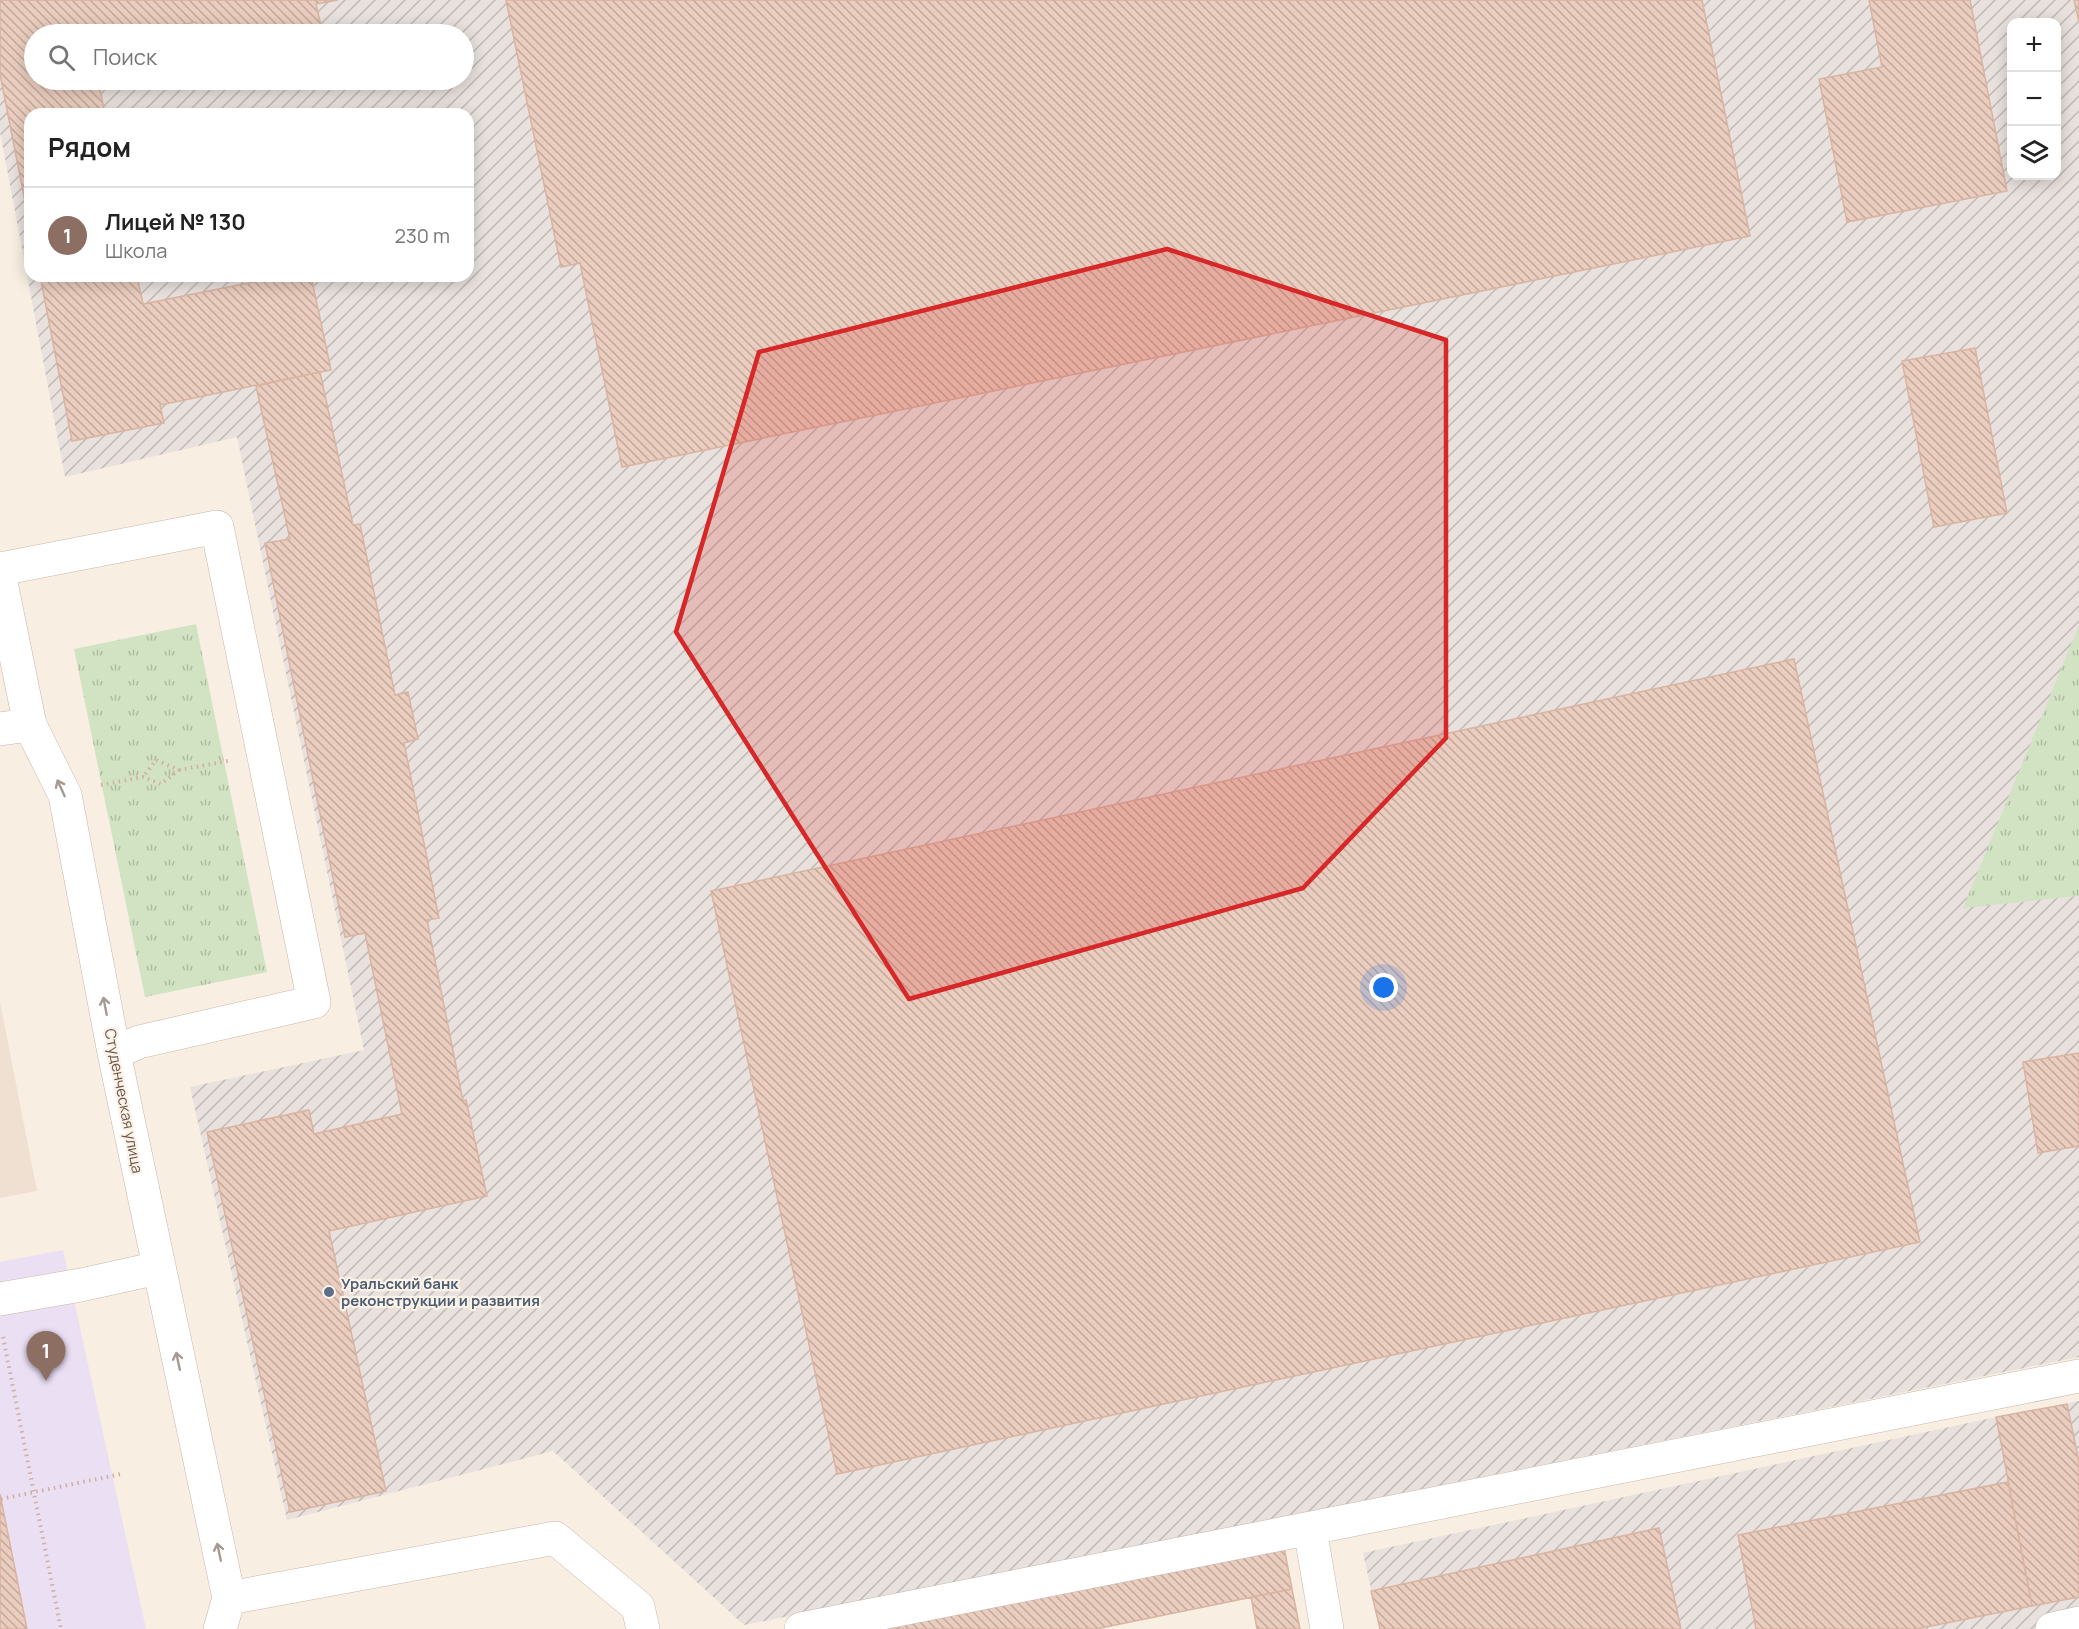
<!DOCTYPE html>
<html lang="ru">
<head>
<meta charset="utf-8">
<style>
	:root { --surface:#fff; --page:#f6f6f6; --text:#222; --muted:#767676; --line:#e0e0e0; --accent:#d26c57 }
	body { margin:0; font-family:Manrope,sans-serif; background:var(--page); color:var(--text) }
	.controls { position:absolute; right:18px; top:18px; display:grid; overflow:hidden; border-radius:12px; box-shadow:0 3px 15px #0003 }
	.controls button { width:54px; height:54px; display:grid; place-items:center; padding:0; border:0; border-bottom:2px solid var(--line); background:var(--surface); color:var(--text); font:30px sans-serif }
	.you { position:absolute; left:1384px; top:988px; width:21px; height:21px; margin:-15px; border:4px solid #fff; border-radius:50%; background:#1a73e8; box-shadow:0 0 0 9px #1a73e833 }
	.badge { display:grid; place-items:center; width:39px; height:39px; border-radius:50%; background:var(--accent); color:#fff; font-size:20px; font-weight:700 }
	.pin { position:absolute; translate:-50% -50px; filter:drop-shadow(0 2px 3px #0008) }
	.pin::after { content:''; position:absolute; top:32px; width:21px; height:18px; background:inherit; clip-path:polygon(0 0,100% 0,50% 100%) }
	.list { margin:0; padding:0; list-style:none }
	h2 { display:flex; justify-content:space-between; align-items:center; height:78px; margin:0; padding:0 24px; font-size:26px }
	h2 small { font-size:20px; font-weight:400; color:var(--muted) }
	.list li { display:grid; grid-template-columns:39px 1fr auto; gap:18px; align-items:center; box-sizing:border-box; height:96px; padding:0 24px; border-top:2px solid var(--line) }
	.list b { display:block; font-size:22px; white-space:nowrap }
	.list p { margin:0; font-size:20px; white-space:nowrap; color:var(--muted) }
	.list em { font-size:20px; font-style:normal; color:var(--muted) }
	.icon { flex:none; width:33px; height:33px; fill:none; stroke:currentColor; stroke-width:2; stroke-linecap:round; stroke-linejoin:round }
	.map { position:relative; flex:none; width:2079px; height:1629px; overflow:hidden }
	.search { position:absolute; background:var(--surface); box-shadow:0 3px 15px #0003; left:24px; top:24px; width:450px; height:66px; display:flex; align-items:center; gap:15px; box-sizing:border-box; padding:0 21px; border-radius:33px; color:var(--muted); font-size:22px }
	.panel { position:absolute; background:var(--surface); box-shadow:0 3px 15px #0003; left:24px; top:108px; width:450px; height:174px; border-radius:18px }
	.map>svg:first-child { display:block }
</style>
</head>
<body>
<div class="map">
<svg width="2079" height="1629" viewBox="0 0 2079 1629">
	<defs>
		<pattern id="industrial-furrows" width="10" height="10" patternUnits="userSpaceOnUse" patternTransform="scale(1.5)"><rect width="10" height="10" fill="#e8e1dd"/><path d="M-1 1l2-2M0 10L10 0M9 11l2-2" fill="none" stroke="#c0b9b5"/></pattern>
		<pattern id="grass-tufts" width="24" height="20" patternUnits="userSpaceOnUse" patternTransform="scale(1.5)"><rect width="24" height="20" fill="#d2e3c3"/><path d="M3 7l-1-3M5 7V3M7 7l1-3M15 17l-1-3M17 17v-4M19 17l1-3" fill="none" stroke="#aebba1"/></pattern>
		<pattern id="building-back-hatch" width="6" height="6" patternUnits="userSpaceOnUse" patternTransform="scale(1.5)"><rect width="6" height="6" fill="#eacdbe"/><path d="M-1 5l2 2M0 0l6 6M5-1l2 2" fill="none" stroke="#c2a99d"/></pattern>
	</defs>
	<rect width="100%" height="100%" fill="#f8efe2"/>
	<path fill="#efe0d2" d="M0,1002L37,1191L0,1198Z"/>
	<path fill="url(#industrial-furrows)" fill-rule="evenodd" d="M0,0H2079V1357L744,1625L553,1451L287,1520L190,1087L364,1050L237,437L65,477L0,132ZM2012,22H2056V176H2012ZM34,34H464V80H34ZM30,114H468V276H30Z
		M2079,1401V1629H1380L1363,1553L1996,1417Z"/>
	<path fill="#ebdff4" d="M63,1250L146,1629H0V1262Z"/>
	<path fill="url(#grass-tufts)" d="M196,624L267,972L145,997L74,649Z
		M2079,625V896L1963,908Z"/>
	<path fill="url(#building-back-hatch)" stroke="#dab3a1" stroke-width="1.5" d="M0,0H338L316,4L323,34H198L196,22L130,34H34V80H98L105,114H30V227L0,74Z
		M506,0H1702L1750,236L622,467L580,263L561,267Z
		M1869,0H1970L2007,191L1847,222L1819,79L1882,67Z
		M2074,0H2079V22Z
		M40,276H137L143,304L284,276H311L331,370L160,405L164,423L72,441Z
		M1975,348L2007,513L1934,527L1902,361Z
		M320,372L353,525L360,524L395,695L408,692L418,739L404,743L439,918L427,920L463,1101L466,1100L487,1196L329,1231L386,1491L290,1512L207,1132L309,1110L314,1134L402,1114L365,933L345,937L265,543L290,539L256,386Z
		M1794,659L1920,1242L837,1474L711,891Z
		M2079,1053V1146L2038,1153L2023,1062Z
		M2067,1404L2079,1462V1597L2032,1606L1996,1417Z
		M2008,1482L2032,1606L1916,1629H1756L1738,1535Z
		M0,1494L27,1629H0Z
		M1659,1528L1681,1629H1380L1371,1591Z
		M1283,1542L1292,1589L1096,1629H854Z
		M1292,1589L1300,1629H1257L1251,1597Z"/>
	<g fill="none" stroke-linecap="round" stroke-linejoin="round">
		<defs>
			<path id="minor" d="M0,569L217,527L314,1002L139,1042L114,1053
				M0,578L30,725L65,795L114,1053L229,1598L220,1629
				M0,729L30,725
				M0,1299L81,1285L158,1268
				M1310,1529L1327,1629
				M229,1598L555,1538L638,1607L643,1629
				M801,1629L2079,1376
				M2052,1629L2079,1623"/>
		</defs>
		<use href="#minor" stroke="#c7b6ab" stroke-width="34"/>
		<path stroke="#ceb0a2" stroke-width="4" stroke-dasharray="1.5 4.5" stroke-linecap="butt" d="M179,770L228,761
			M101,785L143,777L161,784L179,770L156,760L143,777
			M3,1337L61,1629
			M1,1499L121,1474"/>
		<use href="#minor" stroke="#fff" stroke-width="33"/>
	</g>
	<defs><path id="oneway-shaft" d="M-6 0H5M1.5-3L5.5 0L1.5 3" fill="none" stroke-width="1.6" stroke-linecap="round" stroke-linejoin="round" transform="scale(1.5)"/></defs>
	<g stroke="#a79a94">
		<use href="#oneway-shaft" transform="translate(61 788) rotate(-114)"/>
		<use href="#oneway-shaft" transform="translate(105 1006) rotate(-101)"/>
		<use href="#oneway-shaft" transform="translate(178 1361) rotate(-102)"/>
		<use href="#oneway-shaft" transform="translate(219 1552) rotate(-102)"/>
	</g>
	<path fill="#d62828" fill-opacity="0.2" stroke="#d62828" stroke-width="4.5" stroke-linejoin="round" d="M1167,249L1446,340V738L1303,888L909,999L676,632L759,352Z"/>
	<circle fill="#5c6f8a" stroke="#fcf3e8" stroke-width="2" cx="329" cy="1292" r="6"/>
	<g text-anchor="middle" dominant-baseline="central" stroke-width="4.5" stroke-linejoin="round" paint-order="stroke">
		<g font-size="15" fill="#6c564c" stroke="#fcf3e8">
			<text transform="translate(124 1101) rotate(79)">Студенческая улица</text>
		</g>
		<g font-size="15" font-weight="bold" fill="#4e5e75" stroke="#fcf3e8" text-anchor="start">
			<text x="341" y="1283">Уральский банк<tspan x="341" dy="17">реконструкции и развития</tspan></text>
		</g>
	</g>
</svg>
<div class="controls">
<button>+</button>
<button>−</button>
<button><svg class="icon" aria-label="layers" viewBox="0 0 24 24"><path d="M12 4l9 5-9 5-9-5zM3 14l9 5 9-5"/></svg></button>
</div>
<div class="you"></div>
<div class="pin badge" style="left:46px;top:1381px;background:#8d6e63">1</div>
<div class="search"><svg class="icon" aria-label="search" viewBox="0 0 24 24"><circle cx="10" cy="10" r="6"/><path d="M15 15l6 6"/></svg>Поиск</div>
<section class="panel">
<h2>Рядом<small></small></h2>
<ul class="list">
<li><span class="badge" style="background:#8d6e63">1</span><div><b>Лицей № 130</b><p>Школа</p></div><em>230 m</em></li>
</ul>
</section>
</div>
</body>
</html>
